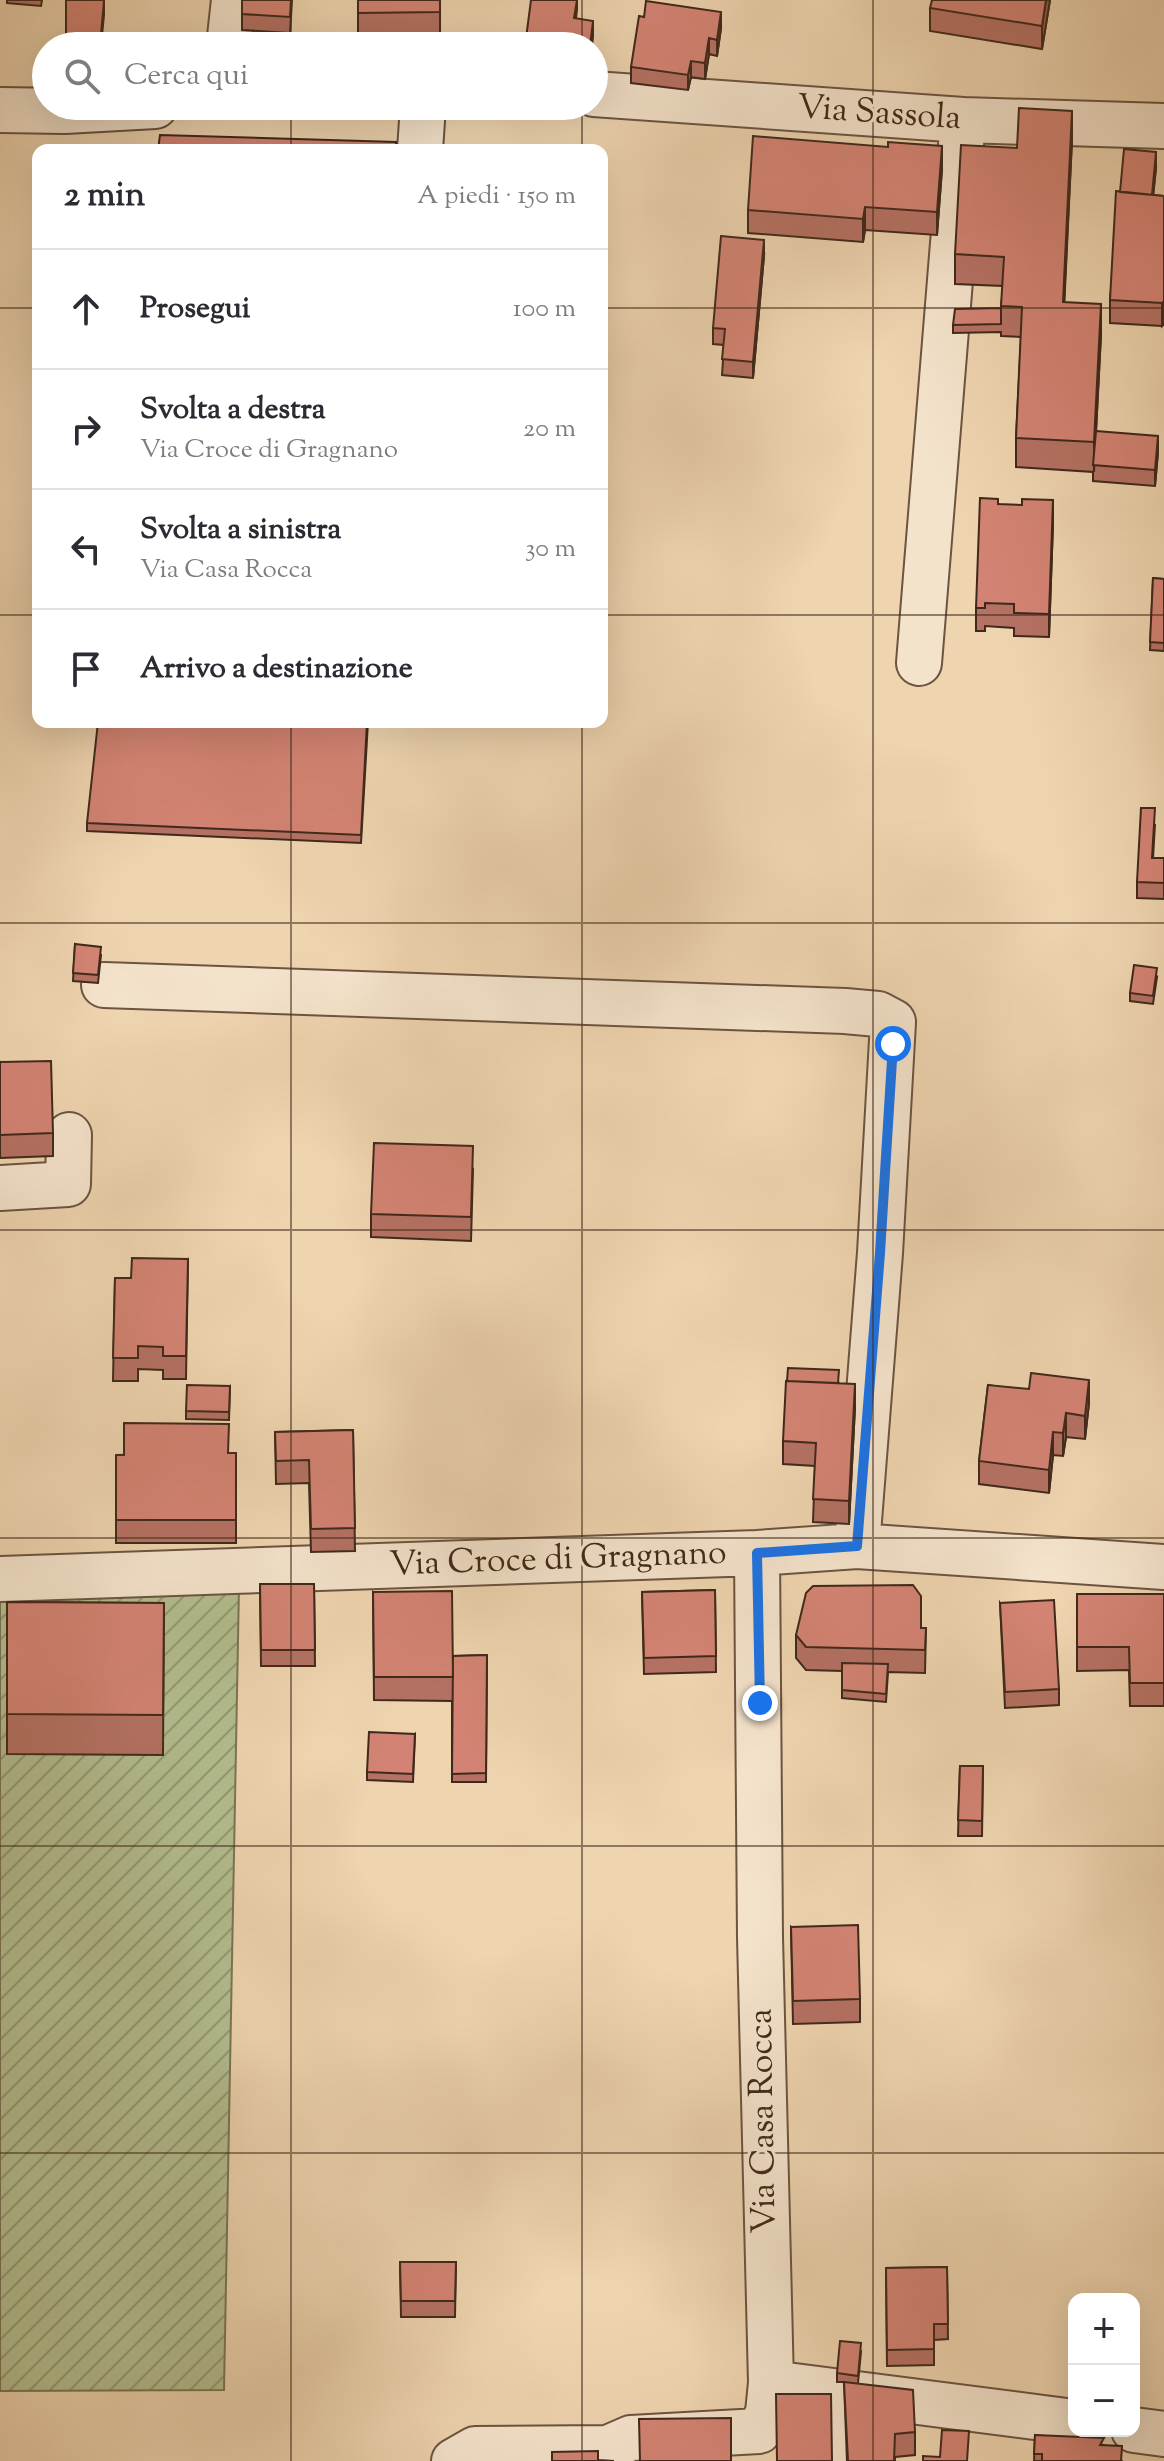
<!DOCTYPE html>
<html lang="it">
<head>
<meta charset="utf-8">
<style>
	:root { --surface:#fff; --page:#f7f7f7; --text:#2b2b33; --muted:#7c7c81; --line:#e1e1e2 }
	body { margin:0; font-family:"Sorts Mill Goudy",serif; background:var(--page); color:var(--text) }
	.controls { position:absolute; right:24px; bottom:24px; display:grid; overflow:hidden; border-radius:16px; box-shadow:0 8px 32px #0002 }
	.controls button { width:72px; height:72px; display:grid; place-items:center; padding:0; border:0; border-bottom:2px solid var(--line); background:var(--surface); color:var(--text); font:40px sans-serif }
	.stop { position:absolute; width:24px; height:24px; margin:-18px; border:6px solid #1a73e8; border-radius:50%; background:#fff }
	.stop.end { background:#1a73e8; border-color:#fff; box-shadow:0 2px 8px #0008 }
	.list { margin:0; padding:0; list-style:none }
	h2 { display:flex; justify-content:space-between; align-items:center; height:104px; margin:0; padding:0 32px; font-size:34px }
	h2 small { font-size:26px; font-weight:400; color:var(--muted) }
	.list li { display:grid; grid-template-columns:52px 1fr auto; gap:24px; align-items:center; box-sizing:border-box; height:120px; padding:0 32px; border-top:2px solid var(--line) }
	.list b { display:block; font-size:30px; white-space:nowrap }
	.list p { margin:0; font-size:26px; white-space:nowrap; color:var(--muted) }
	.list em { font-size:26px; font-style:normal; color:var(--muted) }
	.icon { flex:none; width:44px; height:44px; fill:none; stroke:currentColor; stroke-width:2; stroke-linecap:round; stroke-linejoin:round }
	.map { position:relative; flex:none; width:1164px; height:2461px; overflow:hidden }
	.search { position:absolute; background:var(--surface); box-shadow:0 8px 32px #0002; left:32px; top:32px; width:576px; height:88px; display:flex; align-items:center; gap:20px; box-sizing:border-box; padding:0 28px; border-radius:44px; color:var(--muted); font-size:30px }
	.panel { position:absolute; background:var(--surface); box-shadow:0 8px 32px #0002; left:32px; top:144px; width:576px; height:584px; border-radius:16px }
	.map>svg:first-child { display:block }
</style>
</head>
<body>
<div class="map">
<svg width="1164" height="2461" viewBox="0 0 1164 2461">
	<defs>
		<pattern id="garden-furrows" width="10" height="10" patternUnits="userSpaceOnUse" patternTransform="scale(2)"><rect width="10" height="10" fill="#b3be8f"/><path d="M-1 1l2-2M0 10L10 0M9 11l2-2" fill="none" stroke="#939a74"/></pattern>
	</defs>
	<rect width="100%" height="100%" fill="#eed4af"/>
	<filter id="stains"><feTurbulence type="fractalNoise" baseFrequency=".0025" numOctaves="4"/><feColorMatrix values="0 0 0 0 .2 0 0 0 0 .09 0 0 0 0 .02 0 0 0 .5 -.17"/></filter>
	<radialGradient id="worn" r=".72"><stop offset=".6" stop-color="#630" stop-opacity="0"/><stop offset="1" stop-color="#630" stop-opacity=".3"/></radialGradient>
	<path fill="url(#garden-furrows)" stroke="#7a7455" stroke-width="2" d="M239,1586L224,2390L0,2391V1597Z"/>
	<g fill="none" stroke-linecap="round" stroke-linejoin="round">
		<defs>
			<path id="minor" d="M229,46L234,0
				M594,94L963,120L1164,126
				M0,110L65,111L155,106
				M420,150L423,106
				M919,663L963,120
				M104,985L845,1011L878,1014L893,1022L880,1253L857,1546
				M0,1188L68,1184L69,1135
				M0,1579L757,1553L857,1546L1164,1567
				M771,2383L1074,2422
				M835,2392L838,2461
				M1134,2430L1164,2434
				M454,2461L475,2449L608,2448L631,2438L759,2431L768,2413L771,2383L760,1937L757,1553"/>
		</defs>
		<use href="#minor" stroke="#6c5440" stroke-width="48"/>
		<use href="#minor" stroke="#f4e3cb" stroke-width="44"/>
	</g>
	<path fill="#b57163" stroke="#40291b" stroke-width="2" d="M7,0H42L41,6L7,3Z
		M242,0H292L290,33L242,30Z
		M358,0H440V36H358Z
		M1050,0L1042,49L930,31V8Z
		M721,28L717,56L709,54L705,79L691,77L688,90L631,83V67Z
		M1072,140L1064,302L1101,334L1096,431L1158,452L1155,486L1093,481V472L1016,467V438L1021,337L1001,336V332L953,333V325L1001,308L1003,286L955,284V254L1017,148Z
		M1156,168L1153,195L1164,196V324L1162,326L1110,323V300L1120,192Z
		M942,169L937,235L865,230L863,242L748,233V210Z
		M764,256L753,378L722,375L724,345L713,344V328Z
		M998,504L1053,523L1049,637L1014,636V628L985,626V631H976V608Z
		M1153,578L1164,579V651L1150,650Z
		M368,722L361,843L87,831V823Z
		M1155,824L1153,858H1164V899L1137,898V882Z
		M75,944L101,955L98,983L73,981Z
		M1157,977L1153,1004L1130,1001V993Z
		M0,1062L53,1133V1156L0,1158Z
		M473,1169L471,1241L371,1237V1214Z
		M188,1259L186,1379H163V1370L138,1369V1381H113L115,1278H131Z
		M839,1383L855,1407L849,1524L813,1522L815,1466L783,1464V1441Z
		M988,1385L1089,1403L1085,1439L1066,1437L1063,1456L1053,1455L1049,1493L979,1484V1461Z
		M230,1386L229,1420L186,1419V1411Z
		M353,1430L355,1551L311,1552L309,1483L276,1484L275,1432Z
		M236,1453V1543H116V1455Z
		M260,1584H314L315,1666H261Z
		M715,1590L716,1672L644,1674L642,1592Z
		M373,1592L453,1656L487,1655L486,1782H452V1701L374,1700Z
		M1077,1594H1164V1706H1130L1129,1670L1077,1671Z
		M7,1602L164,1603L163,1755L7,1754Z
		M1000,1603L1059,1689V1705L1005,1708Z
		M921,1628H926L925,1673L888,1672L886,1702L842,1698V1671L806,1670L796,1658V1635Z
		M415,1734L413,1782L367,1780V1772Z
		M960,1766H983L982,1836H958Z
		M791,1927L860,1999V2022L793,2024Z
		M400,2262H456L455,2317H401Z
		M947,2267L948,2339L934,2340V2365L887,2366L886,2268Z
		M861,2352L858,2383L915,2432V2455L895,2457V2461H847L844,2382H837V2373Z
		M1035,2435L1104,2445L1122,2461H1034Z"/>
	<path fill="#945c50" stroke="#40291b" stroke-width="2" d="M104,0V15L101,46H100Z
		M577,0V10L574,34V18Z
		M1046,0H1050L1042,49V26Z
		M721,12V28L717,56V40Z
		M593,21V37L592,46H590Z
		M709,38V54L705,79V63Z
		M691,61V77L688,90V75Z
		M1072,111V140L1063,332V302Z
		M942,146V169L937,235V212Z
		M1156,152V168L1151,218V202Z
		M865,207V230L863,242V219Z
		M764,240V256L753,378V362Z
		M1164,301V324L1162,326V303Z
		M1101,304V334L1094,472V442Z
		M1158,436V452L1155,486V470Z
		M1053,500V523L1049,637V614Z
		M1089,1380V1403L1085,1439V1416Z
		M855,1384V1407L849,1524V1501Z
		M1066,1413V1437L1063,1456V1433Z
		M1053,1432V1455L1049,1493V1470Z"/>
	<path fill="#d38373" stroke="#40291b" stroke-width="2" d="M66,0H104L100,46H66Z
		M242,0H291L290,17L242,14Z
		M358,0H440V12L358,13Z
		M531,0H577L574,18L593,21L590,46H525Z
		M932,0H1046L1042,26L930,8Z
		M646,1L721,12L717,40L709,38L705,63L691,61L688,75L631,67L639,16L644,17Z
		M1019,108L1072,111L1063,302L1101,304L1094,442L1016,438L1022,307L1001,306L1004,257L955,254L961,145L1017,148Z
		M160,135L396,142V150H158Z
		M753,136L888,147V142L942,146L937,212L865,207L863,219L748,210Z
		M1124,149L1156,152L1152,195L1120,192Z
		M1116,191L1164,196V301L1162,303L1110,300Z
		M721,236L764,240L753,362L722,359L725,329L713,328Z
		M1001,308V324L953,325L955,309Z
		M1096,431L1158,436L1155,470L1093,465Z
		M980,498L998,499V504L1022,505V499L1053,500L1049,614L1014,613V604L985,603V608H976Z
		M1153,578L1164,579V643L1150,642Z
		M98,722H367L361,835L87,823Z
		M1141,808H1155L1152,858H1164V883L1137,882Z
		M75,944L101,947L98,975L73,973Z
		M1134,965L1157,968L1153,996L1130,993Z
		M51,1061L53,1133L0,1135V1062Z
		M374,1143L473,1146L471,1217L371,1214Z
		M132,1258L188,1259L186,1356H163V1347L138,1346V1358H113L115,1278H131Z
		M788,1368L839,1370L838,1383L787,1381Z
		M1031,1373L1089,1380L1085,1416L1066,1413L1063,1433L1053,1432L1049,1470L979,1461L988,1385L1029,1389Z
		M786,1381L855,1384L849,1501L813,1499L816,1443L783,1441Z
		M187,1385L230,1386L229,1412L186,1411Z
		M124,1423L229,1424L228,1453H236V1520H116V1455H124Z
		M353,1430L355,1528L311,1529L309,1460L276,1461L275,1432Z
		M260,1584H314L315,1650H261Z
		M913,1585L921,1596V1628H926L925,1650L806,1647L796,1635L806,1593L813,1586Z
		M715,1590L716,1656L644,1658L642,1592Z
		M452,1591L453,1677H374L373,1592Z
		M1077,1594H1164V1683H1130L1129,1647H1077Z
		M1054,1600L1059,1689L1005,1692L1000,1603Z
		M7,1602L164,1603L163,1715L7,1714Z
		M487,1655L486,1773L452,1774L453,1656Z
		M842,1663L888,1664L886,1694L842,1690Z
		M369,1732L415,1734L413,1774L367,1772Z
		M960,1766H983L982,1821L958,1820Z
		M858,1925L860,1999L793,2001L791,1927Z
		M400,2262H456L455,2301H401Z
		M947,2267L948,2324H934V2349L887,2350L886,2268Z
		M840,2341L861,2343L858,2376L837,2373Z
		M844,2382L913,2390L915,2432L895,2434L894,2461H848Z
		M776,2394H831L832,2461H777Z
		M731,2418V2461H640L639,2419Z
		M942,2430L969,2431L967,2461H923V2456L940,2457Z
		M1035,2435L1104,2438L1100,2445L1122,2446L1121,2461H1042V2454H1034Z
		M598,2451V2460L614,2461H552V2452Z"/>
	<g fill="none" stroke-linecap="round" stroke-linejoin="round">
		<path stroke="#1a73e8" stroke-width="10" d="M760,1703L757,1553L857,1546L880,1253L893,1044"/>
	</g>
	<path fill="none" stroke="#40291b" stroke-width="2" stroke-opacity="0.55" d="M291,0V46M582,0V46M873,0V2461M291,106V150M582,106V150M0,308H38M602,308H1164M0,615H38M602,615H1164M291,722V2461M582,722V2461M0,923H1164M0,1230H1164M0,1538H1164M0,1846H1164M0,2153H1164"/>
	<g text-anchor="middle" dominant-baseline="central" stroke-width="6" stroke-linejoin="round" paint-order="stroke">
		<g font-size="34" fill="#40291b" stroke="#f4e3cb">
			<text transform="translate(879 114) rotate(4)">Via Sassola</text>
			<text transform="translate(558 1560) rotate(-2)">Via Croce di Gragnano</text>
			<text transform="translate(764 2121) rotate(-91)">Via Casa Rocca</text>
		</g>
	</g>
	<rect width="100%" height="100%" filter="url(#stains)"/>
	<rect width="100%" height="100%" fill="url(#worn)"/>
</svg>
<div class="controls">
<button>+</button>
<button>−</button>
</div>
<div class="stop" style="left:893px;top:1044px"></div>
<div class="stop end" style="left:760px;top:1703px"></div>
<div class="search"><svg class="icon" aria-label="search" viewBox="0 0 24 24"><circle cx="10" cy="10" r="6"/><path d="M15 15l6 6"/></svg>Cerca qui</div>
<section class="panel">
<h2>2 min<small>A piedi · 150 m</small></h2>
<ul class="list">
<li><svg class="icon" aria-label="ahead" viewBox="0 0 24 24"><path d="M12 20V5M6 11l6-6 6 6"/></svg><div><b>Prosegui</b></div><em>100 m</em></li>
<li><svg class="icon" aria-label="right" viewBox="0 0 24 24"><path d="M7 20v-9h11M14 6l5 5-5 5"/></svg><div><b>Svolta a destra</b><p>Via Croce di Gragnano</p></div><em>20 m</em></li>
<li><svg class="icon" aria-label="left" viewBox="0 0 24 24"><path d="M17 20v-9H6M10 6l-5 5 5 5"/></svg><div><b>Svolta a sinistra</b><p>Via Casa Rocca</p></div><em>30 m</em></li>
<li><svg class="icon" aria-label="arrive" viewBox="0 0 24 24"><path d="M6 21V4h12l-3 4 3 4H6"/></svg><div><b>Arrivo a destinazione</b></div></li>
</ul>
</section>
</div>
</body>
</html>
